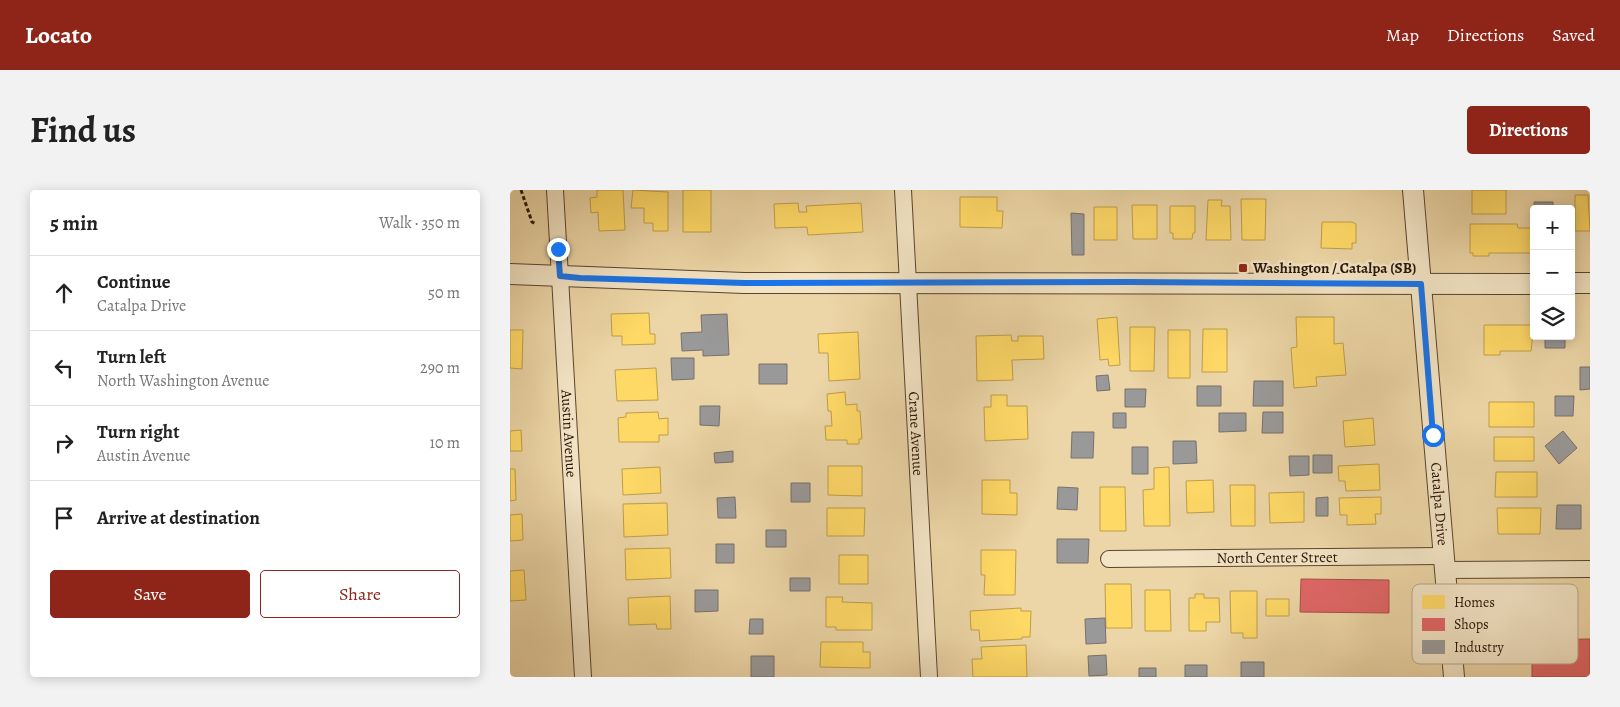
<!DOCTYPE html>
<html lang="en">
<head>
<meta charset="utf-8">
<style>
	:root { --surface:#fff; --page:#f2f2f2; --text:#222; --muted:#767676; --line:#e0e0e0; --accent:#8f2418 }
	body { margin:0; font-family:Alegreya,serif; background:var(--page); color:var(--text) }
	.controls { position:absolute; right:15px; top:15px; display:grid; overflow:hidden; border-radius:5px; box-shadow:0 2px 12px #0003 }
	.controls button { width:45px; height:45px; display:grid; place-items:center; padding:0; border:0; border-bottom:1px solid var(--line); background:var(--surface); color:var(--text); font:25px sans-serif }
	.stop { position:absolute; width:15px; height:15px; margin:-11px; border:4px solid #1a73e8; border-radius:50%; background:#fff }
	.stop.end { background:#1a73e8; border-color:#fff; box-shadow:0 1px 5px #0008 }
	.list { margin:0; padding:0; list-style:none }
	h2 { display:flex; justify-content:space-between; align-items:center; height:65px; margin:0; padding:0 20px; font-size:21px }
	h2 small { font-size:16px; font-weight:400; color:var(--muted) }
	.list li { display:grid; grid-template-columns:32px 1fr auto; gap:15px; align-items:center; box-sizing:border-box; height:75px; padding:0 20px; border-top:1px solid var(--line) }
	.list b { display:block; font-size:19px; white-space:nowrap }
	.list p { margin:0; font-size:16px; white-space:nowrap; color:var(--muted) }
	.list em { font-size:16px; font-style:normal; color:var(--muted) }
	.actions { display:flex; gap:10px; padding:15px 20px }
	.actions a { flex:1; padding:11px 0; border:1px solid var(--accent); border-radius:5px; text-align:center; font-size:18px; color:var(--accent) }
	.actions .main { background:var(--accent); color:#fff }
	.icon { flex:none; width:28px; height:28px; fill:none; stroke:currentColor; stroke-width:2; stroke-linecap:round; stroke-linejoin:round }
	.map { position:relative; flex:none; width:1080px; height:487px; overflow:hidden; border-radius:5px }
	header { display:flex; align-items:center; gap:30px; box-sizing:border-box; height:70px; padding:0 25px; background:var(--accent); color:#fff }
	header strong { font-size:24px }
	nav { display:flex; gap:28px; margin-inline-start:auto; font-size:18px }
	.intro { display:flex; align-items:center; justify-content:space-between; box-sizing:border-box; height:120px; padding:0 30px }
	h1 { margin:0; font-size:35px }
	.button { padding:12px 22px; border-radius:5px; background:var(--accent); color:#fff; font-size:18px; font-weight:700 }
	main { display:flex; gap:30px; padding:0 30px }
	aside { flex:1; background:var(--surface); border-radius:5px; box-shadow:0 2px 12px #0003 }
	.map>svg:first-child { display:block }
</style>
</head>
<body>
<header>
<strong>Locato</strong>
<nav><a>Map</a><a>Directions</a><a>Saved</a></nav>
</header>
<div class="intro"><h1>Find us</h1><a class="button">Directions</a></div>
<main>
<aside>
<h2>5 min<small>Walk · 350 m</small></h2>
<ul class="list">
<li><svg class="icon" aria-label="ahead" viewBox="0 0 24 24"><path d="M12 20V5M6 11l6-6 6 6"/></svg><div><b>Continue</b><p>Catalpa Drive</p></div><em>50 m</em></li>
<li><svg class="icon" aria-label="left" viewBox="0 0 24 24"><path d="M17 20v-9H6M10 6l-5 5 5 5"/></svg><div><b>Turn left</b><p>North Washington Avenue</p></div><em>290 m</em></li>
<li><svg class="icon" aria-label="right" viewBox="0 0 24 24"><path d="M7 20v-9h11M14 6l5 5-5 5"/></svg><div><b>Turn right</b><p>Austin Avenue</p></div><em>10 m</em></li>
<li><svg class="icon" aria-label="arrive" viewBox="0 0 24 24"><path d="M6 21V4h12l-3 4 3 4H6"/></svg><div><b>Arrive at destination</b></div></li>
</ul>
<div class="actions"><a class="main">Save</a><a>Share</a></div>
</aside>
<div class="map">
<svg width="1080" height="487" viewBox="0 0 1080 487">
	<rect width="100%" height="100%" fill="#ecd5a6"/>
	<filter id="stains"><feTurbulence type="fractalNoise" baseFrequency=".004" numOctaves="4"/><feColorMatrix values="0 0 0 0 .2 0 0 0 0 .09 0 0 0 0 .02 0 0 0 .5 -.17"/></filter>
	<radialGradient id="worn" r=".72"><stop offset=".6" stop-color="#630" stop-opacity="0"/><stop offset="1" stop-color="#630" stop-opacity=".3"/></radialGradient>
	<path fill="#ffd966" stroke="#be9e4a" d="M87,0H113L115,40L89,41L88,22L81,23L80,8L87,7Z
		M123,0L158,2V41H143V33H134V18H121Z
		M173,0H201V42H173Z
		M962,0H996V24H962Z
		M1065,5H1078L1080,41H1065Z
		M450,7H487V21H493L492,38L450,37Z
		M731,9H756L755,50H732Z
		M698,10H712L711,16H720L721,50H696Z
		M288,13L289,22H297L296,16L351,13L353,42L298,45L297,37L265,38L264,14Z
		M622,15H647V49H623Z
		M660,16H685V43H683L682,49H663V43H660Z
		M584,17H607V50H584Z
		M812,32H842L846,34V53H842V59L811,58Z
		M960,34H1007L1008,38H1024V63H979V66H963V63H960Z
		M139,123L140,144H145V154L112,155V146H102L101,124Z
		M607,127L610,175L599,176L598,169L590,170L587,129Z
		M786,127H824V154L833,153L836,185L806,187L807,196L784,198L781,158L787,157Z
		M974,135H1024L1021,161H990V165H974Z
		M620,137H645L644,181H620Z
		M693,139H717V182H692Z
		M0,140H13L12,179L0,178Z
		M658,140H680V188H658Z
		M348,142L350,189L319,191L318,163H309L308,144Z
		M501,145L502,151H508V146H533L534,169L502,170L503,190L467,191L466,146Z
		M146,178L148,210L107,211L105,180Z
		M335,202L336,215L347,214V221H350L352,249H349V254H337V250H316L315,236H322L321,221H318L317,204Z
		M481,205H497V216H517L518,249L475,251L474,217H481Z
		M979,212H1024V237H979Z
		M148,222L149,229L158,228V245H149V252H109L108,228L116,227V223Z
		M863,228L865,255L835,257L833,231Z
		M11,240L12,261H0V241Z
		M984,247H1024V271H984Z
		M869,274L870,300L836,301L835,291H829L828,276Z
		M318,276H352V306L318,305Z
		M150,277L151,303L113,305L112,279Z
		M659,277L660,336H634L633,300L644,299V278Z
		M0,279H5L6,310L0,311Z
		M986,282H1027V307H985Z
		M472,290H500V303H507V325L472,324Z
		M703,290L704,322L677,323L676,291Z
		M720,295H745V336H721Z
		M590,297H615L616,341H590Z
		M794,302V332L760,333L759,303Z
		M871,307V324H865L866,334L837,335V325H830L829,308Z
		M157,313L158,345L114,347L113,314Z
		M317,318H355L354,346H317Z
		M987,318H1031L1030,344H988Z
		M12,324L13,350L0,351V325Z
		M160,358L161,388L116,390L115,359Z
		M471,360H506L505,405H474L475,385H471Z
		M329,365H358V394H329Z
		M14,380L16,410L0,411V381Z
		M595,394H621L622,438H596Z
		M635,400H660L661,441H635Z
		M720,401H747V448H733V443H721Z
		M685,404H694V408H709L710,432H696V441H679V408H685Z
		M160,406L161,439H147L146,434L119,435L118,408Z
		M316,407H333L332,412L362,413V440H326V437H316Z
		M756,409H779V426H756Z
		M511,418V421H521L520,447H512V449L470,451L469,440H461L460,421Z
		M311,452H353V462H360V478L310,477Z
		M516,455L517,487H463L462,469H472L471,457Z"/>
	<path fill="#e06666" stroke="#a94d4a" d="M791,389L879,390V423L790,422Z
		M1080,449V487H1022V450Z"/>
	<path fill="#999" stroke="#77716d" d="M1024,12H1043V19H1024Z
		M561,23L574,24V65H562Z
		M217,124L219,165L193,166V160L172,161L171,143L192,142L191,125Z
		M1035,146H1055V158H1035Z
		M161,168H184V189L162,190Z
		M249,174H277V194H249Z
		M1070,177H1080V199L1070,200Z
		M598,185L600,200L587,201L586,186Z
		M744,191H773V216H743Z
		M687,196H711V216H687Z
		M615,199H636L635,217H615Z
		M1045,206H1064L1063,226H1045Z
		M190,216H210L209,236L190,235Z
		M753,222H773V243H752Z
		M603,223H616V238H603Z
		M709,223H736V241L709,242Z
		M1053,241L1067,258L1049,274L1035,256Z
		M562,242H584L583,268H561Z
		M663,251H686L687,273L663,274Z
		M622,257H638V284H622Z
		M223,261V272L205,273L204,263Z
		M803,265H822V283H803Z
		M779,266H799V285L780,286Z
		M281,293H300V312H281Z
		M548,297L568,298L567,320L547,319Z
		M225,307L226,328H208L207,308Z
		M818,307V326H806V308Z
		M1047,315H1071V339H1046Z
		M256,340H276V357H256Z
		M547,349H579L578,373H547Z
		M206,354H224V373H206Z
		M280,388H300V401H280Z
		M185,400H208V421L185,422Z
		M595,428L596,453L576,454L575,429Z
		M240,429H253V444H239Z
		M596,465L597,485L579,486L578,466Z
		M241,466H264V487H241Z
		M731,472H754V487H731Z
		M675,475H697V487H675Z
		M629,478H646V487H629Z"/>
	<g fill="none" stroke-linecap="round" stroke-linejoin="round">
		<defs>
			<g id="minor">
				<path id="s1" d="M45,0L73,487"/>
				<path id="s2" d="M393,0L419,487"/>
				<path id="s3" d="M599,369L933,366"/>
				<path d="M934,380L1080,379"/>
			</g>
			<g id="tertiary">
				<path id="s4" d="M903,0L944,487"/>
				<path d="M0,84L234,93L1024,94"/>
				<path d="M1061,93H1080"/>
			</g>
		</defs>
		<use href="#minor" stroke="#59442f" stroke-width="18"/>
		<use href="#tertiary" stroke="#59442f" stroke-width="22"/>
		<path stroke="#281407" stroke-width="3" stroke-dasharray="4 2.5" stroke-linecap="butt" d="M11,0L22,32L26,34"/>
		<use href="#minor" stroke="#f3e4c5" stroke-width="16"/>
		<use href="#tertiary" stroke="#f3e4c5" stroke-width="20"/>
	</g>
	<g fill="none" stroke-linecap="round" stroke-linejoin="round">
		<path stroke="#1a73e8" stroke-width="6" d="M48,59L50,86L70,88L234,93L621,92L911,94L923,245"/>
	</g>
	<rect fill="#8f2418" stroke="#f3e4c5" stroke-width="2" x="728" y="73" width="10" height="10" rx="2.5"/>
	<g text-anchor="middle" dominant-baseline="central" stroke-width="5" stroke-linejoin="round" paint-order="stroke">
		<g font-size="15" font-weight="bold" fill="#281407" stroke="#f3e4c5" text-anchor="start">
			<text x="743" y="78">Washington / Catalpa (SB)</text>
		</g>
		<g font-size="15" fill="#281407" stroke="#f3e4c5">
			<text stroke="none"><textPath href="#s1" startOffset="244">Austin Avenue</textPath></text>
			<text stroke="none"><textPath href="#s2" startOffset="244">Crane Avenue</textPath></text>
			<text stroke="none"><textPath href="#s4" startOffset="315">Catalpa Drive</textPath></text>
			<text stroke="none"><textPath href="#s3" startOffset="168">North Center Street</textPath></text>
		</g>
	</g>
	<rect x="902" y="394" width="166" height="80" rx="8" fill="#f3e4c5" stroke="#b6a68c" stroke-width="1"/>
	<rect x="912" y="405" width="23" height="14" fill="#ffd966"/>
	<rect x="912" y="428" width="23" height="13" fill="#e06666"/>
	<rect x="912" y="450" width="23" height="14" fill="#999"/>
	<g font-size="14" fill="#281407">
		<text x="944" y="417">Homes</text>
		<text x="944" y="439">Shops</text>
		<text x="944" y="462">Industry</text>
	</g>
	<rect width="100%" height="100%" filter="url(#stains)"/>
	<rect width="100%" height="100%" fill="url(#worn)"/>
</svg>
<div class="controls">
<button>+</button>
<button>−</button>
<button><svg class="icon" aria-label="layers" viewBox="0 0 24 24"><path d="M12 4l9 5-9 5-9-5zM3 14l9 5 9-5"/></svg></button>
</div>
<div class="stop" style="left:923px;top:245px"></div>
<div class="stop end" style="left:48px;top:59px"></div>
</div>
</main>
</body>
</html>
